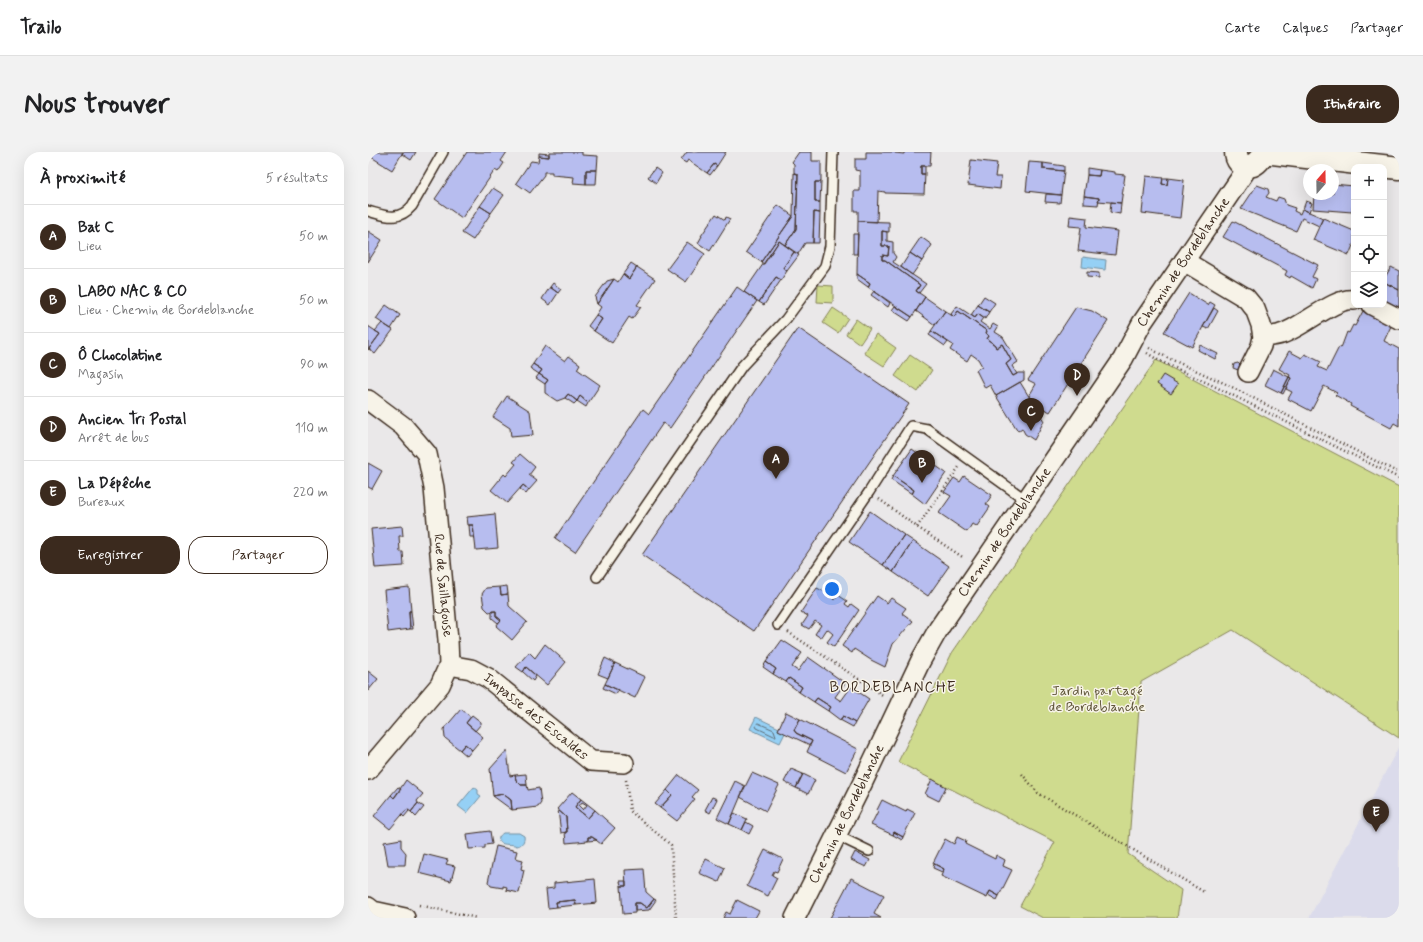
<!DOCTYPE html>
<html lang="fr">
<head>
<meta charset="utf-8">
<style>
	:root { --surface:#fff; --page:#f2f2f2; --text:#202124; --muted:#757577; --line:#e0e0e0; --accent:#3b2a1e }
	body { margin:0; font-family:Mynerve,sans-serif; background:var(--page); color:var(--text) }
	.controls { position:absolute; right:12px; top:12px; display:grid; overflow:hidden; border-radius:8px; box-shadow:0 4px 16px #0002 }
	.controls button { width:36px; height:36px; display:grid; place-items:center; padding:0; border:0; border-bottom:1px solid var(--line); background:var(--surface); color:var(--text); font:20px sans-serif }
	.compass { position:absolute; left:935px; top:12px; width:36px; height:36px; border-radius:50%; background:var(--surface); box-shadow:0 4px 16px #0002; rotate:20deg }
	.you { position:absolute; left:464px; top:437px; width:14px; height:14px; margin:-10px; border:3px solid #fff; border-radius:50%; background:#1a73e8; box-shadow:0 0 0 6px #1a73e833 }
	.badge { display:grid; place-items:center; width:26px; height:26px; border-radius:50%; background:var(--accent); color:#fff; font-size:13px; font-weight:700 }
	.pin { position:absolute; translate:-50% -33px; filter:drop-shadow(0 1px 2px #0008) }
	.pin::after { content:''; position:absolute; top:21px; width:14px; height:12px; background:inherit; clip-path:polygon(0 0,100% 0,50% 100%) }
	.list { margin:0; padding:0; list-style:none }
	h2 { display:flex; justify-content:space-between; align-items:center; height:52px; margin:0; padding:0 16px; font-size:17px }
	h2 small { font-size:13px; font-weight:400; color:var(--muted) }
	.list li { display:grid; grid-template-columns:26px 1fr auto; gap:12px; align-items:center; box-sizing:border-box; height:64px; padding:0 16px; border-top:1px solid var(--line) }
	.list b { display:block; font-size:15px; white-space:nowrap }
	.list p { margin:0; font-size:13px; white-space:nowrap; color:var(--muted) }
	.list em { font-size:13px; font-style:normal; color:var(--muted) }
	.actions { display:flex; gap:8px; padding:12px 16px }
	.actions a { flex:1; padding:9px 0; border:1px solid var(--accent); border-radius:16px; text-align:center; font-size:14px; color:var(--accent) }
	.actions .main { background:var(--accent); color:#fff }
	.icon { flex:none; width:22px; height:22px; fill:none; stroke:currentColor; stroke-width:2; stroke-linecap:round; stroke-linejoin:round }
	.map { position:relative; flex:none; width:1031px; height:766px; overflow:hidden; border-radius:16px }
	header { display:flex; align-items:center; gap:24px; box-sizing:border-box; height:56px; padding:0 20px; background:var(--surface); border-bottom:1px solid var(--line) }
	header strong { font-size:19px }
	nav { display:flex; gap:22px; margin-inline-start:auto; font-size:14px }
	.intro { display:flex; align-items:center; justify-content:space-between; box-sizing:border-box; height:96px; padding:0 24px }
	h1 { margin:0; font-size:28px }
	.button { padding:10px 18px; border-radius:16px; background:var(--accent); color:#fff; font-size:14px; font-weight:700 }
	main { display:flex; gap:24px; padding:0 24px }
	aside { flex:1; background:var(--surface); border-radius:16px; box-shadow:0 4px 16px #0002 }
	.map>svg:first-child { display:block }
</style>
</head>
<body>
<header>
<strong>Trailo</strong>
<nav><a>Carte</a><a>Calques</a><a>Partager</a></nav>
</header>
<div class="intro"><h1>Nous trouver</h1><a class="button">Itinéraire</a></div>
<main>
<aside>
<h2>À proximité<small>5 résultats</small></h2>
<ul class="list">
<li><span class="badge">A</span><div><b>Bat C</b><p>Lieu</p></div><em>50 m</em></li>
<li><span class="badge">B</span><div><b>LABO NAC &amp; CO</b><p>Lieu · Chemin de Bordeblanche</p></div><em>50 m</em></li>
<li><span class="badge">C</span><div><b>Ô Chocolatine</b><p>Magasin</p></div><em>90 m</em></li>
<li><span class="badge">D</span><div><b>Ancien Tri Postal</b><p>Arrêt de bus</p></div><em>110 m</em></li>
<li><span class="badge">E</span><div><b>La Dépêche</b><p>Bureaux</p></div><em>220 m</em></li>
</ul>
<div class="actions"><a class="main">Enregistrer</a><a>Partager</a></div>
</aside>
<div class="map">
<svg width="1031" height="766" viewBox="0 0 1031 766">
	<rect width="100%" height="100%" fill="#eae8e9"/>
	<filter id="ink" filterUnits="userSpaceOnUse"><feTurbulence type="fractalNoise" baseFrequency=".025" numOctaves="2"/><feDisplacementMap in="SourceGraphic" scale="8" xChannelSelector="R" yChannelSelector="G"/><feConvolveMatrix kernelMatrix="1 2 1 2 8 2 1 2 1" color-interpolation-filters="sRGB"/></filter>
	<g filter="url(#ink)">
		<path fill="#dbdbeb" d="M1031,594V766H941Z"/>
		<path fill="#cfdb8e" stroke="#858256" d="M450,133L465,134V151L449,150Z
			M465,156L480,166L470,181L455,171Z
			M488,167L502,177L492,192L478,182Z
			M508,182L528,196L516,214L496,201Z
			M542,203L564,218L550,240L527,224Z
			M788,208L1031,335V586L865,478L773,530L760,702L813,738L809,766H675L652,754L687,690L530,610L584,501Z"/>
		<path fill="#95d0f5" stroke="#718e9f" d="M715,105L738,108L737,118L714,115Z
			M388,565L411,576L410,578L417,581L412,591L382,577Z
			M106,635L110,638V642L113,644L99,661L90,654Z
			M135,681H151L156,684C157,689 154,693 149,694C143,691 137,694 131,690C130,686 131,684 135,681Z"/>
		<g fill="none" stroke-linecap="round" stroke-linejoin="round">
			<path stroke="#5f6c74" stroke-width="1" d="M390,571L406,578L408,584H406L389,576L388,574Z"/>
		</g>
		<path fill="#b7bdef" stroke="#3b2a1e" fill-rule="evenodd" d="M0,0H35L24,18L0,3Z
			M35,0H48L43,8L34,2Z
			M99,0H139L133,9L136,11L130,20L127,18L94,66L67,47Z
			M181,0H214V3L230,4L229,18H218V32L205,31L206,25L184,23V20H176V23L162,41L148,31L163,9L170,10L171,4L181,5Z
			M319,0H358L349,14L346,12L339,21L320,8L318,11L313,8Z
			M431,0H444V9H453V30H447V50H452V61L446,60L445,91H437L430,102L417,93L428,77L430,22L426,21V12L424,10Z
			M498,0H527V1L536,2V0H563L562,14H553V22H557L556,42L517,41V40L510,39L509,70L490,69V59H486V39H492V19L487,18V7H498Z
			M171,1L181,2V5L171,4Z
			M603,8L629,11L627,25H633L632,37L600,33Z
			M661,10L675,11V17L696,19L693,43L658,39Z
			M675,11L696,14V19L675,17Z
			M346,12L349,14L342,23L339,21Z
			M553,14H557V22H553Z
			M287,16L294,21L288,31L280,25Z
			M719,16L732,18L731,24L719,23Z
			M218,18H229L228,32H218Z
			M732,18L747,20V22L757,23L753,51L730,49L731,46L716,44L719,23L731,24Z
			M426,21L430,22L428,77L417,93L411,89L396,112L393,110L425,64Z
			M778,24L795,26L794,32L799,33L800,26L816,28L812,66L774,61Z
			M795,26H800L799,33L794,32Z
			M447,30H453L452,50H447Z
			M965,32L986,34L984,60L945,57L946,42H965Z
			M889,33L900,37L901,41L898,45L908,49L910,45L916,47L918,53L927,56L926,59L932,62L934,57L955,66L951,74L934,66L928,79L873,57Z
			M125,36L136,43L123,61L112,54Z
			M678,42L693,43L692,51L677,50Z
			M716,44L731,46L730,53L716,52Z
			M938,49L944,51L941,60L935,57Z
			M743,50L753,51L752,62L742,60Z
			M410,53L425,64L393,110L378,100Z
			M112,54L123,61L105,88L94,81Z
			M446,60L452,61L451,91H445Z
			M348,62L357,68L358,65L362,67L342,99L330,91L334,84H333Z
			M702,64L719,66L718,75L750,79L747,103L710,99L713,75L701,74Z
			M955,66L986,79V91L981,103L945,88Z
			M490,69L521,70V80L514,79V94H521L520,104L514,103V108H517L552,133L548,139L557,145L544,165L500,135L502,131L489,122Z
			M865,69L950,113L944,125L948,127L944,136L923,124L922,126L917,123L919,119L855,85Z
			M0,79L14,88L0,110Z
			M514,79L519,80V89L525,90V101L528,105L525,110L558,132L551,141L548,139L552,133L517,108H514V103L520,104L521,94H514Z
			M485,82H490L489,102H485Z
			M553,85L564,93L554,109L542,101Z
			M411,89L426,100L415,116L419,119L413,128L408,125L391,150L376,140Z
			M319,90L337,102L318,130L299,117Z
			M426,100L431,103L419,119L415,116Z
			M542,101L554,109L544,123L533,115Z
			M263,111L269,115L261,127L255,122Z
			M269,115L287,127L269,153L273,155L264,167L261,165L244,191L226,179L234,167L228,163L233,155L229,152L246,127L250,130L255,122L261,127Z
			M1023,115L1031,119V138L1016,130V127Z
			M719,120L731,121V126L719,125Z
			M489,122L502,131L500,135L489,127Z
			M408,125L413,128L396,153L391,150Z
			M246,127L229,152L227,145L239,129Z
			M1016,130L1031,138V153L1030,155L1016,148Z
			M185,131L193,137L190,141L182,135Z
			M182,135L190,141L182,153L174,147Z
			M369,135L389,149L302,276L295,271L207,400L187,386L275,257L281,262Z
			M506,139L522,151L520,155L503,143Z
			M821,141L840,153L842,150L847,153L824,195L796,180Z
			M616,144L627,151L621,160L610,153Z
			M557,145L577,159L567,173L548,159Z
			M18,153L32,163L23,177L8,167Z
			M610,153L621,160L617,167L610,162L607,166L603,163Z
			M527,154L544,165L541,169L524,158Z
			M589,154L607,166L610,162L615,166L612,170L622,177L625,172L630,175L627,180L635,185L650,210L644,214L649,222L645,224L638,212L643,208L634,192L628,196L627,193L619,187L621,184L618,181L619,179L590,159L586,165L583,162Z
			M708,155L724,159L740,169L682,260L666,251L661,244L668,232L660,228Z
			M846,156L850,159L840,177L835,175Z
			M577,159L586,165L590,159L619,179L618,181L621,184L619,187L627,193L628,196L634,192L643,208L638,212L645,224L650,221H656V228L628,244L622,233L617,236L608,218L614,214L610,207L603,202L599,209L582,198L585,193L563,179Z
			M995,159L1023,174L1016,189L1031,197V274L1026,271L1023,276L982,254L983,252L967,243L969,241L956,234L943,259L920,247L924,240L918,237L923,226L921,225L922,223L911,217L921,199L934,206L937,202L953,210L950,215L959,219L971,195L973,196L979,180L981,181L985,173L987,174Z
			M228,163L234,167L226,179L220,174Z
			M14,171L25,178L7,202L1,197L12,182L7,179Z
			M0,174L12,182L0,198Z
			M430,176L541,252L386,479L274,403Z
			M563,179L580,190L577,194L561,183Z
			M832,193L850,202L847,207L830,198Z
			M177,194L197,209L201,204L212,212L209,217L232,233L220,251L212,244L209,249L200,242L197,246L189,249L177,241V232L180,228L171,222L174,218L165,212Z
			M870,211L872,213L870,218L865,216L866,212Z
			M165,212L174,218L171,222L162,216Z
			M905,217L921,225L913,241L897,233Z
			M171,222L180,228L177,232L168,226Z
			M795,223L810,232L803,242L789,232Z
			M921,225L923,226L915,242L913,241Z
			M652,230L676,269L666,288L657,282L654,276L650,279L628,244Z
			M200,242L209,249L206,252L197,246Z
			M139,244L162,259L165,283L143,285L142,276L125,265Z
			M212,244L220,251L218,255L209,249Z
			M544,297L578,321L557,352L544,342L546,338L525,324Z
			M152,302L167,315L161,323L169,329L161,338L155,333L139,351L123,338L136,322L138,324L148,312L145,310Z
			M0,311L14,319L4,337L0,335Z
			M525,324L546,338L544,342L523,328Z
			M596,324L624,343L618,352L622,355L609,374L604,372L599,380L571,361L583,344L576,340L586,326L592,330Z
			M155,333L161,338L158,342L152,337Z
			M502,359L536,383L515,413L481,390Z
			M127,362L130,396L108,398L105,373H100L99,365Z
			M101,373H105L106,385H102Z
			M34,374L35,384H31L32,400H35L36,414L7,416L3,377Z
			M536,383L545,389L525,420L515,413Z
			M545,389L581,414L560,444L525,420Z
			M139,434L140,442L133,443L132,435Z
			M41,435L43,459H41L42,477L20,480L16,438Z
			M132,435L133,443L140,442L141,454L159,470L144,488L128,474L133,468L128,464V459L121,460L116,455L114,442L118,436Z
			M457,435L466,441L463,445L467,448L470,443L479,449L477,452L481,455L483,452L491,458L466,495L459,490L465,482L459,477L453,486L447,482L453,473L447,469L441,477L434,473L440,464L433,460L449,436L455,439Z
			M509,444L519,451L523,446L538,456L534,461L545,469L525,492L517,515L503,508L486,497L484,501L474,494Z
			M41,459H43L45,477H42Z
			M124,459H128V464L133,468L130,471L124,466Z
			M414,488L434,501L424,515L430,519L440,505L477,531L467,545L473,549L483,535L501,547L487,571L475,564L472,568L460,559L463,555L449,546L446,550L431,540L434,535L421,526L418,530L405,522L408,517L398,510Z
			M177,492L198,510L179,533L158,515L155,520L148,515L161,500L167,506Z
			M237,506L247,511L240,526L230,522Z
			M398,510L408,517L405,522L395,515Z
			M247,511L277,525L267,546L237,532Z
			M158,515L168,524L165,529L155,520Z
			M0,519L10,527L0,539Z
			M421,526L434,535L431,540L418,530Z
			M237,532L250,538L248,542L235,536Z
			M449,546L463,555L460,559L446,550Z
			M93,557L103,565L98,571L115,585L104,598L97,592L92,598L77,586L76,577Z
			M418,560L432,567L426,578L428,581L444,589L442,593L410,578Z
			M104,563L113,570V572L107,579L98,571Z
			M475,564L487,571L485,575L472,568Z
			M432,567L490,597L478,620L439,600L444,589L428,581L426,578Z
			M97,592L104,598L99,604L92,598Z
			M139,598L142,624L147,623L148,628L153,633H159L160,638L171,636L173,651L170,655L144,658L143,648L135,642L125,644L122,617Z
			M423,617L435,622L428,636L416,630Z
			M384,621L411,633L398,659L372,645Z
			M158,622L159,633H153L148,628L147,623Z
			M435,622L447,628L440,642L428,636Z
			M311,623L330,638L324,645L327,647L309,669L292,656L304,643L299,638Z
			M564,627L578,635L571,649L557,642Z
			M38,628L55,642L49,649L50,651L43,660L39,657L22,677L6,664L23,643L26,646Z
			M367,629L377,634L361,672L349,666Z
			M30,635L33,637L26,646L23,643Z
			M299,638L304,643L292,656L287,652Z
			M204,640L213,647L207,655L220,666L227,658L247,676L233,692L224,685H220V689L198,691L197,680H199L198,665L189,657Z
			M135,642L143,648L144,658L125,644Z
			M344,645L349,647L342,661L337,658Z
			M213,647L227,658L220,666L207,655ZM214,650L219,653L215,658L211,654Z
			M514,648L538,660L539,657L547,661L535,685L526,680L525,683L503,673L510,659L509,658Z
			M50,651L56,655L48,665L43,660Z
			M39,657L41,659L36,665L34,663Z
			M190,658L198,665L199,680L193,681Z
			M366,661L379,667L374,678L361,672Z
			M378,670L385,674L381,682L374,678Z
			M122,679L124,692L117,693V696L101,697L99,682Z
			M526,680L535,685L534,688L525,683Z
			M220,685H224L229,688L220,689Z
			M589,685L598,689L597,692L627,707L628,703L637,708L635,714L644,718L631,744L622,739L619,746L573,724L576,717L565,711L577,687L586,692Z
			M33,687V695L38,701L37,713H20L16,690Z
			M128,694L149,699L147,706L155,708L153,717L156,718L151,741L138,738L139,735L135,734V736L123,734L120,730Z
			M397,698L415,707L409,720L406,719L404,723L409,726L400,744L379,734Z
			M487,700L502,708L498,715L483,708Z
			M56,702L80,708L78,712L87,714L83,729L51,721Z
			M338,707L357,716L351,730L331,721Z
			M566,712L576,717L574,720L565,716Z
			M276,717L278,740L286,747L279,756L272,751H267V761L255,762L253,734H258L257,718Z
			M483,726L516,743L506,762L513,766H462Z
			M227,727L229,751L208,753L207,748L188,750L189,755L180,756L178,737L186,736V731Z
			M252,729H258V734H253Z
			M622,739L631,744L629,748L620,743Z
			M286,747L288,748L281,758L267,759V751H272L279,756Z
			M207,748L208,753L189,755L188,750Z
			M369,748L391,759L387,766H355L358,760L362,762Z"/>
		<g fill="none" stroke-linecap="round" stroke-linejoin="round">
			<defs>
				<path id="service" d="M0,59C18,64 30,70 44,54L75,0
					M229,425L374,214L418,167L457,114L462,94L465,0
					M410,473L501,340L543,274L559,277L658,348
					M468,683L501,699"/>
				<g id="minor">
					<path d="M816,109L878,146L887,157L893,173L895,185L893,194L880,220"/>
					<path d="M1004,153L1031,167"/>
					<path d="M895,185C901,184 908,184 913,182C932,177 968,144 986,148"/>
					<path id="s1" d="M0,248L35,274L59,302L66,336L80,488L81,513L72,533L0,618"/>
					<path id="s2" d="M81,513L103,517L120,526L223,609L256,611"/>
					<path d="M0,755L5,759L37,766"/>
					<path id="s3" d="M427,766L494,632L553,508L571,476L755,207L774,171L876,21L878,13"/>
				</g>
				<path id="secondary" d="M868,0C868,18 890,19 895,0
					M895,0L1031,16"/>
			</defs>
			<use href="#service" stroke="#3b2a1e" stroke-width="12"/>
			<use href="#minor" stroke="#3b2a1e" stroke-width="22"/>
			<use href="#secondary" stroke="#3b2a1e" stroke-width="25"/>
			<path stroke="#3b2a1e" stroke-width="2.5" stroke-dasharray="1 3" stroke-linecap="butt" d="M781,196L800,206L856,231L1031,321
				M779,201L790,208L848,235L1031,326
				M511,347L549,375L596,406
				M549,375L591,315
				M420,480L516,544
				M654,622L670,641L836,740
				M258,628L262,659L303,693L308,766
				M51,753L109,766"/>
			<use href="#service" stroke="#f7f3e8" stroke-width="9"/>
			<use href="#minor" stroke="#f7f3e8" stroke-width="19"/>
			<use href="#secondary" stroke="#f7f3e8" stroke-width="22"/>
		</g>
	</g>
	<g text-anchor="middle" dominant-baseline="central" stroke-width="3" stroke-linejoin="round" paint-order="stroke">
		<g font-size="14" fill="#3b2a1e" stroke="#f7f3e8">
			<text stroke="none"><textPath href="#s3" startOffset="764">Chemin de Bordeblanche</textPath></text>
			<text stroke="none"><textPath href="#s3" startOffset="440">Chemin de Bordeblanche</textPath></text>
			<text stroke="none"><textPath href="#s1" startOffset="213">Rue de Saillagouse</textPath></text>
			<text stroke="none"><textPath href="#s2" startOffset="103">Impasse des Escaldes</textPath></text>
			<text stroke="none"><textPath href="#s3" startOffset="116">Chemin de Bordeblanche</textPath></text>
		</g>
		<g font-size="14" fill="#60563a" stroke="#f7f3e8">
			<text x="729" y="539">Jardin partagé<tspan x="729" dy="16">de Bordeblanche</tspan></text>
		</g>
		<g font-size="15" letter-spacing="1" fill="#3b2a1e" stroke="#f7f3e8">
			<text x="525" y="536">BORDEBLANCHE</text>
		</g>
	</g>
</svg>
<div class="controls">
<button>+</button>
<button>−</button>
<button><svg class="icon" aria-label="locate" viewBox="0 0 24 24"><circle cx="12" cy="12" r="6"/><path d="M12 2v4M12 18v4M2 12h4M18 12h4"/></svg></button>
<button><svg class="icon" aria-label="layers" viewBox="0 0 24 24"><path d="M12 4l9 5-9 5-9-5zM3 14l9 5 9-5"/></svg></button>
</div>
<svg class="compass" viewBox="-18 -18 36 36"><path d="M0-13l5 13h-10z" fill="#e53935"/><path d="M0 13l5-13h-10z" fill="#757577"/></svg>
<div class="you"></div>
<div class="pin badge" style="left:408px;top:327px">A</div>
<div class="pin badge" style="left:554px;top:331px">B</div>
<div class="pin badge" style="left:663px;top:279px">C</div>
<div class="pin badge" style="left:709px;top:244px">D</div>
<div class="pin badge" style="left:1008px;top:680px">E</div>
</div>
</main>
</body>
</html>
